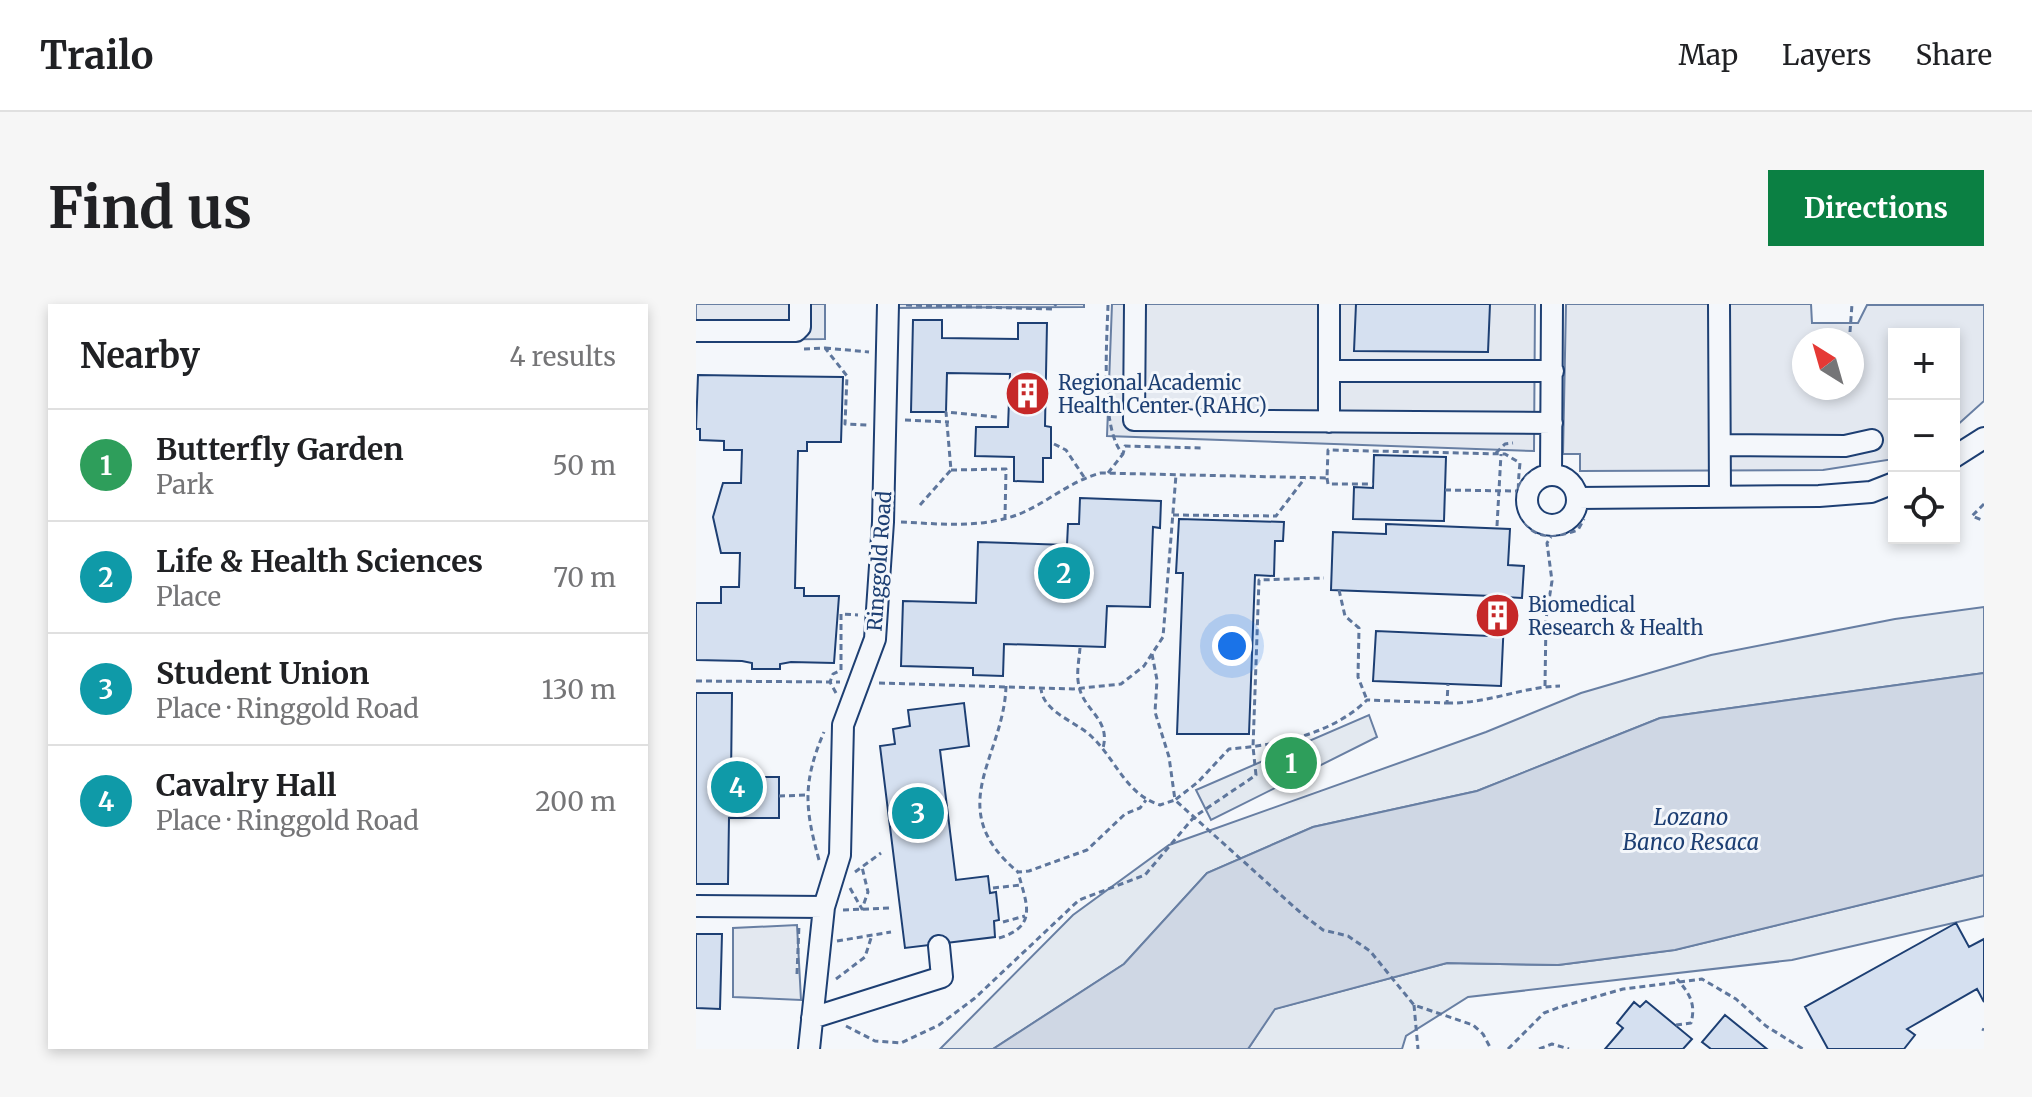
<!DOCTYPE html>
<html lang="en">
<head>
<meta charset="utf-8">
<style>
	:root { --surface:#fff; --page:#f6f6f6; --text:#202124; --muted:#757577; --line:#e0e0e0; --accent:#0b8043 }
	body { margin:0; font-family:Merriweather,serif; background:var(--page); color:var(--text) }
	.controls { position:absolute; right:24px; top:24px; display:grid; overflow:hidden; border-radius:0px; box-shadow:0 4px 12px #0003 }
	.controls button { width:72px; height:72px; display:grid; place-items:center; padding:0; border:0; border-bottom:2px solid var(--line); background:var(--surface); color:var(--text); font:40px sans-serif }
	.compass { position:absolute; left:1096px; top:24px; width:72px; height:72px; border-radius:50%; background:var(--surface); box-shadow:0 4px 12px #0003; rotate:323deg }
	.you { position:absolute; left:536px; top:342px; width:28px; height:28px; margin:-20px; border:6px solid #fff; border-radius:50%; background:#1a73e8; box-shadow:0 0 0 12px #1a73e833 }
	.badge { display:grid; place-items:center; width:52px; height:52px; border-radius:50%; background:var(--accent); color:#fff; font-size:26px; font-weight:700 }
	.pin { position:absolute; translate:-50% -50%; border:4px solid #fff; box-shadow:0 2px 8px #0006 }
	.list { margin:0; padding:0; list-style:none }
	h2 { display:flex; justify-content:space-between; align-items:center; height:104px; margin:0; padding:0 32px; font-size:34px }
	h2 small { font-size:26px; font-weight:400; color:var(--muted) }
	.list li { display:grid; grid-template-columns:52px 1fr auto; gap:24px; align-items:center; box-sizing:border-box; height:112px; padding:0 32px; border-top:2px solid var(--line) }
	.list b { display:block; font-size:30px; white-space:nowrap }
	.list p { margin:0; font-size:26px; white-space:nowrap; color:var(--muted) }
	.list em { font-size:26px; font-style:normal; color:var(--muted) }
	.icon { flex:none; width:44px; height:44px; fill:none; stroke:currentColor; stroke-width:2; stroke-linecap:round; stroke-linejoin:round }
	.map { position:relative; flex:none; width:1288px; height:745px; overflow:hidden; border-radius:0px }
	header { display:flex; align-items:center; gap:48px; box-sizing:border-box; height:112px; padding:0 40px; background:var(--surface); border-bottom:2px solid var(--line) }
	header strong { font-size:38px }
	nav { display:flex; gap:44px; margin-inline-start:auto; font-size:28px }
	.intro { display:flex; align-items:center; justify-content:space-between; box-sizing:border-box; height:192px; padding:0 48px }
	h1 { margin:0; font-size:56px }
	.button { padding:20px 36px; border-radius:0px; background:var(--accent); color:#fff; font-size:28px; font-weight:700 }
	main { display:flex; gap:48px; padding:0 48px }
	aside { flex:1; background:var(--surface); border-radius:0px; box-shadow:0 4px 12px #0003 }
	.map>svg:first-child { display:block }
</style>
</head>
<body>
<header>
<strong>Trailo</strong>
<nav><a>Map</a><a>Layers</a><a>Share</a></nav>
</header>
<div class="intro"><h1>Find us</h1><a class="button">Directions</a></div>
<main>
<aside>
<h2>Nearby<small>4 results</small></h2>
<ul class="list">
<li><span class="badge" style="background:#2e9e5b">1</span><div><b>Butterfly Garden</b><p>Park</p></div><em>50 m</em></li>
<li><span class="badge" style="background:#0f9aa8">2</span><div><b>Life &amp; Health Sciences</b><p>Place</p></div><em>70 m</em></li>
<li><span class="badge" style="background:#0f9aa8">3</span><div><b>Student Union</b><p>Place · Ringgold Road</p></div><em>130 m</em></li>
<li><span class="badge" style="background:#0f9aa8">4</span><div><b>Cavalry Hall</b><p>Place · Ringgold Road</p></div><em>200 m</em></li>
</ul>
</aside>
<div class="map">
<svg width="1288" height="745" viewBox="0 0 1288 745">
	<rect width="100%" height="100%" fill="#f4f7fb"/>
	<path fill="#e3e9f0" stroke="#687fa3" stroke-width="2" d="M1288,303V369L964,414L781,487L617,523L511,569L428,660L297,745H244L377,611L473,541L790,428L885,389L1015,351L1199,315Z
		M673,411L681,433L515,516L500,486Z
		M1288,571V612L1096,656L772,693L710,732L706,745H552L578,705L751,659L862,661L978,646Z"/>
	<path fill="#e3e8f0" stroke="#687fa3" stroke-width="2" fill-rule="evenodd" d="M0,0H129V35L0,36Z
		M194,0H388V3L194,4Z
		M416,0H839L838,147L411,132Z
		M870,0H1115L1116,19H1162L1171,1H1288V97L1258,124V30H1198V155L1127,166L884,167V150H867ZM1108,36H1156V84H1108Z
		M101,621L105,696L37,693V624Z"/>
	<path fill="#cfd7e4" stroke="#687fa3" stroke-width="2" d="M1288,369V571L979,646L862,661L751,659L579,705L552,745H297L428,660L511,569L617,523L781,487L964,414Z"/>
	<path fill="#d5e0f0" stroke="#1d3f73" stroke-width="2" d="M660,0H794L792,48L658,47Z
		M217,16H246V34L322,35V19H351L349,122L355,123V154H347V178L318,177V153L279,152L280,123H312L314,70L251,69L250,108H215Z
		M2,71L147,73L145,138H111V147H102L99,284H108V292H143L138,359L95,358L84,360V365H56V359L46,357L0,356V299H25V283H43L44,249H25L17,213L27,179H45L46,146H28V137L4,136V125H0Z
		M678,151L750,153L748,217L657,215L658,183L677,184Z
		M384,194L465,197L464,224L457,223L454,303L411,302L409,343L308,340L307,372L277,371V364L205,362L207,297L280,299L282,238L371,241L372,220H383Z
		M483,215L588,218L587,237H579L578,272L559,271L553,430H481L487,269H480Z
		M690,220L814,225L812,261L828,262L826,294L809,293L805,382L677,377L680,327L794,332L796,292L635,286L637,228L690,230Z
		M0,389H36L35,473H83V514H33L32,580H0Z
		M268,399L273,442L244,446L260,576L292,572L294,589L300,588L303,616L298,617L299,633L209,644L184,442L199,440L197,425L214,422L212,406Z
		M1260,619L1273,643L1288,635V698L1281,685L1211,725L1219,731L1208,745H1132L1109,703Z
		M0,630H26L24,705L0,704Z
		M950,697L996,735L987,745H909L927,724L921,719L938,698L944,703Z
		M1029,711L1071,745H1015L1006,738Z"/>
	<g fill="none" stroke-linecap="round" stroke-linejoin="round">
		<defs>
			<path id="minor" d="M439,0L438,116L856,119
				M633,0V67
				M1023,0L1024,192
				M0,27H100L104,23V0
				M633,118V67H857
				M1025,141L1149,142L1176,136
				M1258,153L1288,134
				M855,171L856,0
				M831 196a25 25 0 1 1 50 0a25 25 0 1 1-50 0Z
				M881,194L1123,192L1175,188L1198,179
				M0,602L128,603
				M116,714L246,673L243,642
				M113,745L128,603L144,551L147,421L179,335L187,218L192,0"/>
		</defs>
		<use href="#minor" stroke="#1d3f73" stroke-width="24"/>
		<path stroke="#5e769c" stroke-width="3" stroke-dasharray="6 4" stroke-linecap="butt" d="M210,1L356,5L360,0
			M412,1C411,34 404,127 427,150L429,142L508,144
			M1154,28L1156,0
			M129,44L173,48
			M108,45L129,44L151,72L149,120L171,121
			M209,116L253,118
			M358,140L370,146L388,173
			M800,149L809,140L817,139
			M255,166L310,165L309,214
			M412,169L427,150
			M631,174L632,180H677
			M822,182L836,167
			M749,186L821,187
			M1288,200L1276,212L1288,217
			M224,201L255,166L250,108L301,113
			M477,211L580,212L609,174
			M205,218C246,220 290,225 328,208C354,196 377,176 405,169L631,174L632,146L809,150L824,159C819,205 822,247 882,226L888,215
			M801,222L805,150
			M643,286L649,312L663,324L662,373L671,396
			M384,344C383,356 380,371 383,382C387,406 415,415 407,444
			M456,350L461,376L459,408L473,453L479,496L502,478L533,445C581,441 635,431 671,396L751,399L752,380
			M145,366V310L162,311
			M0,377L144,378
			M183,379L377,385L425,380L448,362L467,333L480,171
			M310,382C308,454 245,504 322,568L333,567L391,546L429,510L444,504L450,496
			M849,382L850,315L856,277L851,239L855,233
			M345,383C345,407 379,417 395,432C420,455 429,490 464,501L479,496L606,610L627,626L652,632L674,647L718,701L777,721L787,730L795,745
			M140,389L134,378L137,370L145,366
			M751,399C791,400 825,383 864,382
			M83,492L110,491
			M123,556C109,505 106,479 128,428
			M159,568L185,549
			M154,584L166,605L172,588L166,563
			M297,584L325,581
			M147,606L194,604
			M307,618L329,612
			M303,634C343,622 330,599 322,568
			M141,637L195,628
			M101,670L103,621
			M140,675L169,653L176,631
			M718,701L722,745
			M980,721L995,719C1000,700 994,690 981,675
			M150,722L179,737L205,739L243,721L279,694L383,596L449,571L498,513L560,471L557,443L563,276L628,274
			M1286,725L1288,726
			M812,745L848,709L864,703L927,685L1006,675L1040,695L1070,722L1107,745
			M843,745L856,740L873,745"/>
		<use href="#minor" stroke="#f4f7fb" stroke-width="20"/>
	</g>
	<defs>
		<symbol id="building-disc" viewBox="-11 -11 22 22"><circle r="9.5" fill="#c62828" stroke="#f4f7fb"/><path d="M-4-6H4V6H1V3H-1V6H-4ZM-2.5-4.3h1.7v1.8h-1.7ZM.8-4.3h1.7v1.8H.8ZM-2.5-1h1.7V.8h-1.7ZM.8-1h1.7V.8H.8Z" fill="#fff"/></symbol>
	</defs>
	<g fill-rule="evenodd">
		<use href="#building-disc" x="306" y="64" width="51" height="51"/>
		<use href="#building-disc" x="776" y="286" width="51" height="51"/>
	</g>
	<g text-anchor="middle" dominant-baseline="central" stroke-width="6" stroke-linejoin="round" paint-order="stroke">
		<g font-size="20" fill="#1d3f73" stroke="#f4f7fb" text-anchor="start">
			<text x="362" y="78">Regional Academic<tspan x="362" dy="23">Health Center (RAHC)</tspan></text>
			<text x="832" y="300">Biomedical<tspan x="832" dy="23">Research &amp; Health</tspan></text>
		</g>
		<g font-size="20" fill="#1d3f73" stroke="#f4f7fb">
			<text transform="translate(183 257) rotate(-86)">Ringgold Road</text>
		</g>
		<g font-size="22" font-style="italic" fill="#1d3f73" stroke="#f4f7fb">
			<text x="995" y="513">Lozano<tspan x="995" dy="25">Banco Resaca</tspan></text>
		</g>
	</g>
</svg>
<div class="controls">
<button>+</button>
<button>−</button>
<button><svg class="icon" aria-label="locate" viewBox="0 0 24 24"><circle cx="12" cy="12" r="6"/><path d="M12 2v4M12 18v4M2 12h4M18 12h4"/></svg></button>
</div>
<svg class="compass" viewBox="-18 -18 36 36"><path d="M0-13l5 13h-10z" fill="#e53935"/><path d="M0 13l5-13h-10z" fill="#757577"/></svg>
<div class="you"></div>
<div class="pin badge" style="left:595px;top:459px;background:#2e9e5b">1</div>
<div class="pin badge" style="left:368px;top:269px;background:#0f9aa8">2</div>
<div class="pin badge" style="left:222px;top:509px;background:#0f9aa8">3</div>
<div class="pin badge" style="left:41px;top:483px;background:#0f9aa8">4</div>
</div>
</main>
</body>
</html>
